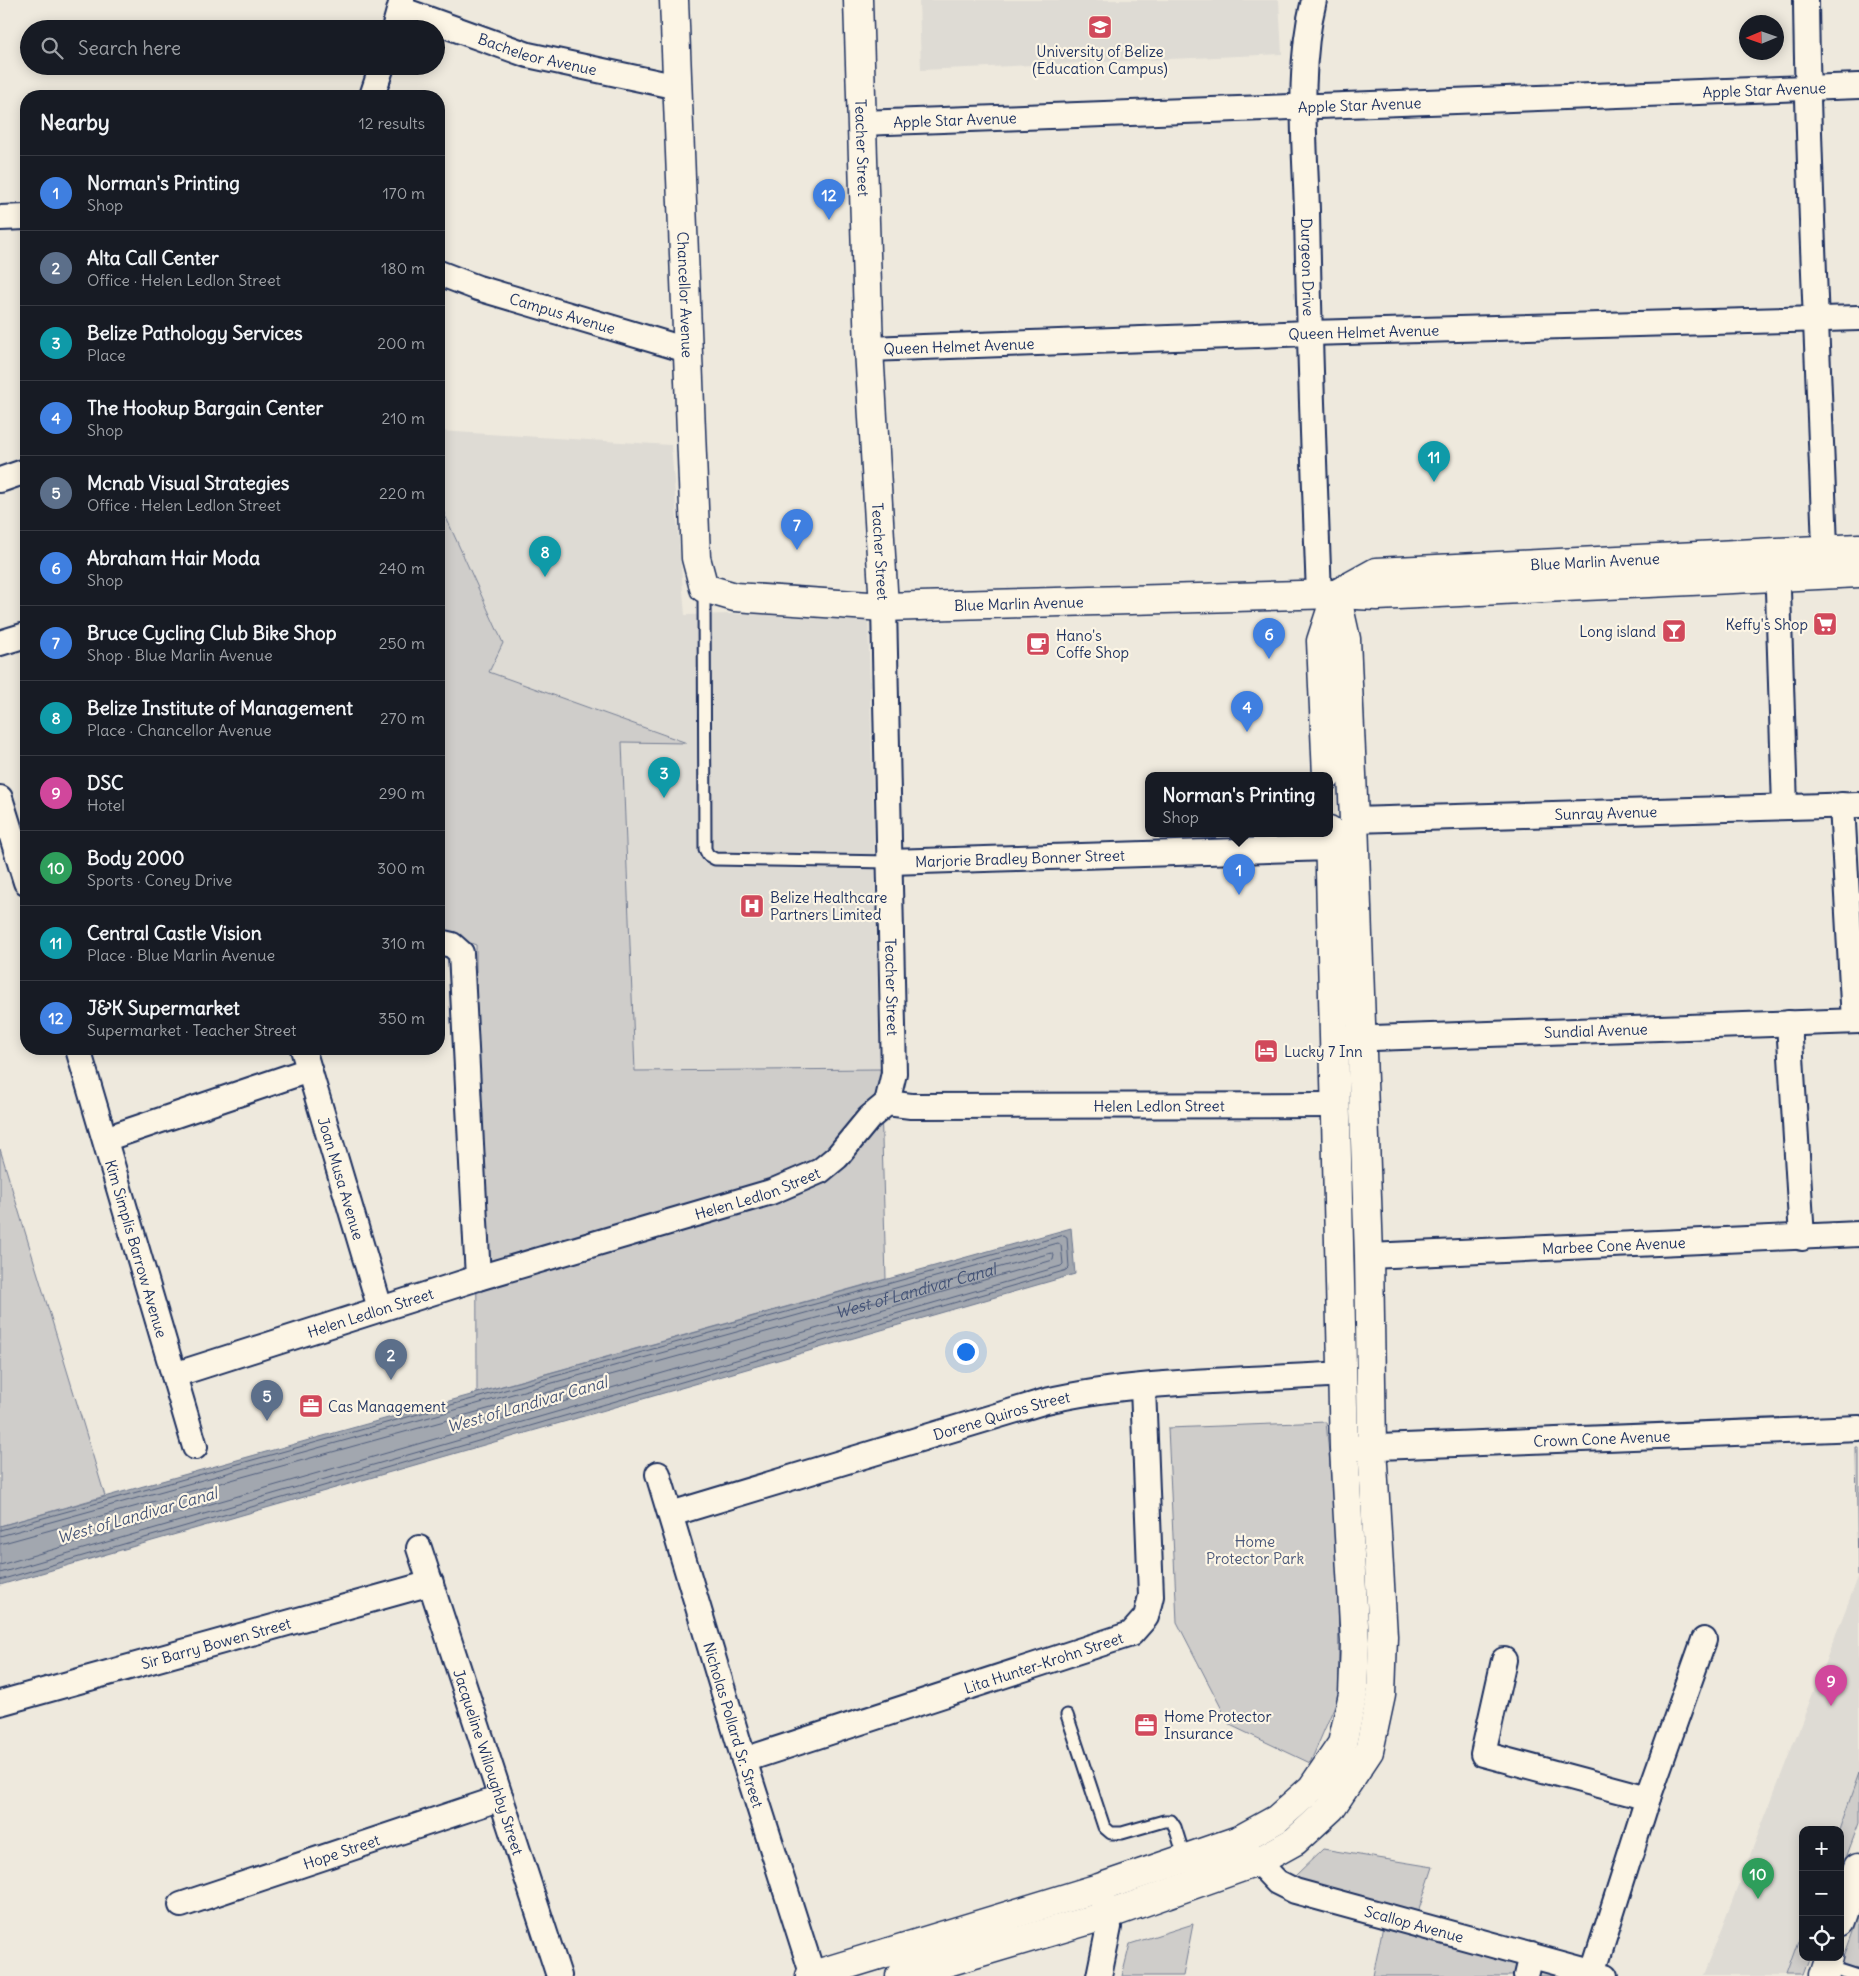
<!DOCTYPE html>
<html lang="en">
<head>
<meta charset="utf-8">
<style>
	:root { --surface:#171b24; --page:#20242c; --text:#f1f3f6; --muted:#9ea1a6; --line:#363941; --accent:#d1495b }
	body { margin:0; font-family:Delius,sans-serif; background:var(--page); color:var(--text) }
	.controls { position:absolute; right:15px; bottom:15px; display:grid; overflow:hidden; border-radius:10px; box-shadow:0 2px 12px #0003 }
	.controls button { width:45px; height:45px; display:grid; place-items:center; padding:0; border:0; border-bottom:1px solid var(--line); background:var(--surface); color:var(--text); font:25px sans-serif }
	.compass { position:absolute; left:1739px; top:15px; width:45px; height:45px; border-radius:50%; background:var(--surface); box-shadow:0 2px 12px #0003; rotate:268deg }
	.you { position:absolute; left:965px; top:1351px; width:18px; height:18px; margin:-12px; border:4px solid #fff; border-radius:50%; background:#1a73e8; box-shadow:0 0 0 8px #1a73e833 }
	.badge { display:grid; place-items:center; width:32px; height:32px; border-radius:50%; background:var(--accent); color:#fff; font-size:16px; font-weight:700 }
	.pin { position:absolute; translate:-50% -41px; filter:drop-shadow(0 1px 2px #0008) }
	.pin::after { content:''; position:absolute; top:26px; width:18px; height:15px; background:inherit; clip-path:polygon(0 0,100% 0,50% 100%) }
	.popup { position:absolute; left:1145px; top:772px; width:188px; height:65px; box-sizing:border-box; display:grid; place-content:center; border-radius:10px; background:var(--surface); filter:drop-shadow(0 1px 4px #0005); font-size:16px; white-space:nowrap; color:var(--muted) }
	.popup b { font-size:19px; color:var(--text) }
	.popup::after { content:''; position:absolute; left:50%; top:100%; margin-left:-10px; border:10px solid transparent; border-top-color:var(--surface) }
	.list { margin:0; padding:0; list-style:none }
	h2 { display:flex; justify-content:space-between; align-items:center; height:65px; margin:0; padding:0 20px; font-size:21px }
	h2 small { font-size:16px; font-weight:400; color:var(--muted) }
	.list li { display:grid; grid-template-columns:32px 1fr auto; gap:15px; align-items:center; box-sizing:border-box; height:75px; padding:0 20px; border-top:1px solid var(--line) }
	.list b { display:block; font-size:19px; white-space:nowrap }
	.list p { margin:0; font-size:16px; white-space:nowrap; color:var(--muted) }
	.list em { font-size:16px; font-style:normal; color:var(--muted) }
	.icon { flex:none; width:28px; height:28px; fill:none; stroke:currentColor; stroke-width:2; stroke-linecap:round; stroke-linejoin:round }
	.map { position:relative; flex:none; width:1859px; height:1976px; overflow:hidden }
	.search { position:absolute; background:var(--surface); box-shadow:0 2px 12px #0003; left:20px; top:20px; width:425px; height:55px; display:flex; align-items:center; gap:12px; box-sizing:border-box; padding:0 18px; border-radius:28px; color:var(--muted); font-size:19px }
	.panel { position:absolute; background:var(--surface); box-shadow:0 2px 12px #0003; left:20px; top:90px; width:425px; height:965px; border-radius:20px }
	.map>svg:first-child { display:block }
</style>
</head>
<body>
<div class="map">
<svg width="1859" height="1976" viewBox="0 0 1859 1976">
	<rect width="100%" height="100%" fill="#eee9dd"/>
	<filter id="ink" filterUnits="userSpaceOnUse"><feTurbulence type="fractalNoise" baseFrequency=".02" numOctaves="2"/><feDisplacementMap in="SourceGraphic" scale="10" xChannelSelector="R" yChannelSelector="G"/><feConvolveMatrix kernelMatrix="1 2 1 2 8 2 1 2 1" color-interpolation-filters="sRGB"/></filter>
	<g filter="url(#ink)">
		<path fill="#dedbd4" d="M919,0H1279L1282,54L921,70Z
			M439,431L671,445L685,615L868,611L880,1069L635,1072L622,741L685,742L489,672L503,642L439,502Z
			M1859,1575V1774L1839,1830H1803V1931L1787,1976H1703Z"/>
		<path fill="#cfcdca" stroke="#757e94" d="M439,502L503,643L489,672L687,743L622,742L635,1071L880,1069L886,1279L477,1393L476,945L439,931Z
			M0,1149L105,1496L0,1526Z
			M1326,1422L1338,1549L1339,1696L1310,1763L1230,1725L1177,1622L1168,1428Z
			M1856,1447H1859V1575H1858Z
			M1859,1774V1823L1840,1874L1839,1830Z
			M1323,1849L1433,1867L1413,1928L1572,1976H1373L1384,1921L1271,1891L1295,1876Z
			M1859,1915V1976H1837Z
			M1193,1924L1183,1976H1122L1130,1944Z
			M1803,1931V1957H1810L1803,1976H1787Z"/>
		<path fill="#a2a7af" stroke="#6c778f" d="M1071,1228L1075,1274L0,1585V1526Z"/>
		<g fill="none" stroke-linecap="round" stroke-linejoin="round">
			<g stroke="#515f7e" stroke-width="1">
				<path d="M0,1530L1064,1235L1067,1237L1069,1268L1067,1270L0,1580"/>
				<path d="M0,1536L1058,1243L1061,1245L1063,1264L1061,1266L0,1573"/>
				<path id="s1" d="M0,1544L1051,1253L1054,1255L1053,1260L0,1565"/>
			</g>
			<defs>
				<path id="lane" d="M704,588L705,849L708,855L715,859L890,862
					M1067,1715L1104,1827L1111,1833H1122L1164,1821H1171L1175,1827L1185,1859
					M1826,1966L1857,1976"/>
				<g id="street">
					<path id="s2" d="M1314,0C1297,68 1305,142 1307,211C1309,339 1314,467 1319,594"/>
					<path d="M1806,0C1808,183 1819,366 1825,549"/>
					<path id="s3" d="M400,9L528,55L678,87"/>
					<path d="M394,29L402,0"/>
					<path d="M372,96L382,66"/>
					<path id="s4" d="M861,123L1859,86"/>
					<path d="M0,218L26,217"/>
					<path id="s5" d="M439,273L478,288L687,350"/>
					<path id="s6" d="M869,349L1309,333L1859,318"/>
					<path d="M0,480L26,471"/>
					<path d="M1777,560L1785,807"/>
					<path id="s7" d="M884,607L894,1073L887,1103"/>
					<path d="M0,643L26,635"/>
					<path d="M0,798L26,882"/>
					<path d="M1842,805L1854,1021"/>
					<path id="s8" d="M1354,820L1859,805"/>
					<path id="s9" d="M890,862L1330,848"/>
					<path d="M439,942L452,945L461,953L478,1278"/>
					<path d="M1789,1023L1802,1238"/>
					<path id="s10" d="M1344,1039L1859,1021"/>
					<path id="s11" d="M78,1049L195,1447"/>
					<path id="s12" d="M303,1049L380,1308"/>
					<path d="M105,1139L309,1070"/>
					<path id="s13" d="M1369,1256L1859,1234"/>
					<path id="s14" d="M174,1375L478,1278L771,1192L820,1171L837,1157L869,1118L887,1103L911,1106L1335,1105"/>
					<path id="s15" d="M1353,1448L1859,1428"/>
					<path id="s16" d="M658,1474L744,1760L813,1976"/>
					<path id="s17" d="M671,1514L1046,1401C1141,1379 1245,1381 1342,1374"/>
					<path id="s18" d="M419,1548L559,1976"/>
					<path d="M1504,1660L1483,1754L1648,1798"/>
					<path id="s19" d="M0,1703L431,1583"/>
					<path id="s20" d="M744,1760L1131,1634L1146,1617L1151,1596L1143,1387"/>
					<path id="s21" d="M1246,1849L1277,1882L1295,1891L1606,1976"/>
					<path id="s22" d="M181,1905L501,1798"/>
					<path d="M1593,1972L1648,1798L1704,1640"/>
					<path d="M1099,1976L1109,1927L1102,1897"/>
					<path d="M1526,1976L1531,1955"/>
				</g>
				<g id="secondary">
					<path id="s23" d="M674,0L696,558L704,588L735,597L884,607L1336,594L1377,596L1859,573"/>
					<path id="s24" d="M858,0L869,349L884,607"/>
					<path id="s25" d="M1336,594L1376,572L1859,548"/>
					<path d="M1327,776L1321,641L1336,595"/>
					<path d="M1840,1922L1859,1867"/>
					<path d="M810,1976L1099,1888L1239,1840L1277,1819L1312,1788L1342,1744L1353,1694L1355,1642L1344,1448L1329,830"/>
					<path d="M900,1976L1107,1915L1257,1862L1295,1841L1331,1808L1369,1751L1381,1695L1383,1636L1372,1447L1369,1256L1354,820L1346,639L1336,594"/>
					<path d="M1823,1976L1829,1957"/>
				</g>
			</defs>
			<use href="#lane" stroke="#1b2f5e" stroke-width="15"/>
			<use href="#street" stroke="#1b2f5e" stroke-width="28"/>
			<use href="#secondary" stroke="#1b2f5e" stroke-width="31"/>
			<use href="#lane" stroke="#fcf5e5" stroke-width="11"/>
			<use href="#street" stroke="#fcf5e5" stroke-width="24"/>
			<use href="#secondary" stroke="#fcf5e5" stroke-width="28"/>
		</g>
	</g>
	<defs>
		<symbol id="university-square" viewBox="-11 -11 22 22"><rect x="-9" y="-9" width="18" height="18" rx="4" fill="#d1495b" stroke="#fcf5e5"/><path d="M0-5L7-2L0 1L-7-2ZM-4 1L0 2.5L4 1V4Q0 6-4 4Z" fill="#fff"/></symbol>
		<symbol id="supermarket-square" viewBox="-11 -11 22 22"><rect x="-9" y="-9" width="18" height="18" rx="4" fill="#d1495b" stroke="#fcf5e5"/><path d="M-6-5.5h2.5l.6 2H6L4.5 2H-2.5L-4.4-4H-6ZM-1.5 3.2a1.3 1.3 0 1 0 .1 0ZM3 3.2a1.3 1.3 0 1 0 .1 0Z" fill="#fff"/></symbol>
		<symbol id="bar-square" viewBox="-11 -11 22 22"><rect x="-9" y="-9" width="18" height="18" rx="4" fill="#d1495b" stroke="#fcf5e5"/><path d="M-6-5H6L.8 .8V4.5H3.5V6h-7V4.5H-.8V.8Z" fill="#fff"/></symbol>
		<symbol id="cafe-square" viewBox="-11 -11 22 22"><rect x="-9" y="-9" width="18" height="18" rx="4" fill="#d1495b" stroke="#fcf5e5"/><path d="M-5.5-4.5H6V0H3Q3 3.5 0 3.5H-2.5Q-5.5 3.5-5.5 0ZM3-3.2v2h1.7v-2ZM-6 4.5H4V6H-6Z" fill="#fff"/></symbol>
		<symbol id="hospital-square" viewBox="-11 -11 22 22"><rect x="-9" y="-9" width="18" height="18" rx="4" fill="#d1495b" stroke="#fcf5e5"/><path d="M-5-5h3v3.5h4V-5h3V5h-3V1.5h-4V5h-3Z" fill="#fff"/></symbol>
		<symbol id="hotel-square" viewBox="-11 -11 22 22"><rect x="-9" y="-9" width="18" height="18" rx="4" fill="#d1495b" stroke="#fcf5e5"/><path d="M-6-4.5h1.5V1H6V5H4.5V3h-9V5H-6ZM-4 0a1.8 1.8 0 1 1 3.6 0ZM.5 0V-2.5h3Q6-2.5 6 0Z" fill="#fff"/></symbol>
		<symbol id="office-square" viewBox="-11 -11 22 22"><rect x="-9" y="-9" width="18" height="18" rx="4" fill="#d1495b" stroke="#fcf5e5"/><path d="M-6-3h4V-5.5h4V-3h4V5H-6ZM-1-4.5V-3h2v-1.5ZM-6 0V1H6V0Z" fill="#fff"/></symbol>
	</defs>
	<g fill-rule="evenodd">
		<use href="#university-square" x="1086" y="13" width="28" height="28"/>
		<use href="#supermarket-square" x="1811" y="610" width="28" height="28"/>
		<use href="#bar-square" x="1660" y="617" width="28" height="28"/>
		<use href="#cafe-square" x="1024" y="630" width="28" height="28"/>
		<use href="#hospital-square" x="738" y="892" width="28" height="28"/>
		<use href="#hotel-square" x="1252" y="1037" width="28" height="28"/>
		<use href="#office-square" x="297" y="1392" width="28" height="28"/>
		<use href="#office-square" x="1132" y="1711" width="28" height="28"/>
	</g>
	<g text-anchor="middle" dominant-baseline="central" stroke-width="4.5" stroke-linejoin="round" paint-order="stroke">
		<g font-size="15" fill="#1b2f5e" stroke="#fcf5e5" text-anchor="start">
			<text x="1100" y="51" text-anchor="middle">University of Belize<tspan x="1100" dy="17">(Education Campus)</tspan></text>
			<text x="1808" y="624" text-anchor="end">Keffy's Shop</text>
			<text x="1656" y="631" text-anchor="end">Long island</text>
			<text x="1056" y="635">Hano's<tspan x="1056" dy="17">Coffe Shop</tspan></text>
			<text x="770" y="897">Belize Healthcare<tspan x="770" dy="17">Partners Limited</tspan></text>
			<text x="1284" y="1051">Lucky 7 Inn</text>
			<text x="328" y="1406">Cas Management</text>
			<text x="1164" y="1716">Home Protector<tspan x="1164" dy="17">Insurance</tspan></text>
		</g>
		<g font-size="15" fill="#1b2f5e" stroke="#fcf5e5">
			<text stroke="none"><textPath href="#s3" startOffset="145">Bacheleor Avenue</textPath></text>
			<text stroke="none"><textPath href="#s4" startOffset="904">Apple Star Avenue</textPath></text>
			<text stroke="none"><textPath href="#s4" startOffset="499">Apple Star Avenue</textPath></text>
			<text stroke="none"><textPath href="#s4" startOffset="94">Apple Star Avenue</textPath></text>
			<text stroke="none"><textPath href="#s24" startOffset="148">Teacher Street</textPath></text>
			<text stroke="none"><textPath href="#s2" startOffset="268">Durgeon Drive</textPath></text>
			<text stroke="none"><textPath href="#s23" startOffset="295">Chancellor Avenue</textPath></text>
			<text stroke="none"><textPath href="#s5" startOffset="130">Campus Avenue</textPath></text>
			<text stroke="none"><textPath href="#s6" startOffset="495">Queen Helmet Avenue</textPath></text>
			<text stroke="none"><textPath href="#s6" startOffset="90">Queen Helmet Avenue</textPath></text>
			<text stroke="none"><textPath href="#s24" startOffset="552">Teacher Street</textPath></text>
			<text stroke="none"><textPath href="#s25" startOffset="265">Blue Marlin Avenue</textPath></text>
			<text stroke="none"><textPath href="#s23" startOffset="906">Blue Marlin Avenue</textPath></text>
			<text stroke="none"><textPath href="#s8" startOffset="252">Sunray Avenue</textPath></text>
			<text stroke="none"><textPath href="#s9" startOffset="130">Marjorie Bradley Bonner Street</textPath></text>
			<text stroke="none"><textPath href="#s7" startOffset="380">Teacher Street</textPath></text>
			<text stroke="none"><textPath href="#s10" startOffset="252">Sundial Avenue</textPath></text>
			<text stroke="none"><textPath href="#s14" startOffset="1046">Helen Ledlon Street</textPath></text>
			<text stroke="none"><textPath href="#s12" startOffset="135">Joan Musa Avenue</textPath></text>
			<text stroke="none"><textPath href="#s14" startOffset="611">Helen Ledlon Street</textPath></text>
			<text stroke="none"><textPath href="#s13" startOffset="245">Marbee Cone Avenue</textPath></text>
			<text stroke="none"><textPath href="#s11" startOffset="208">Kim Simplis Barrow Avenue</textPath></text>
			<text stroke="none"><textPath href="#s14" startOffset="206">Helen Ledlon Street</textPath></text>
			<text stroke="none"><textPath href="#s17" startOffset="345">Dorene Quiros Street</textPath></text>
			<text stroke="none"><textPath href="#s15" startOffset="249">Crown Cone Avenue</textPath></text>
			<text stroke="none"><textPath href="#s19" startOffset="224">Sir Barry Bowen Street</textPath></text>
			<text stroke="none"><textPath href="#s20" startOffset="315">Lita Hunter-Krohn Street</textPath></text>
			<text stroke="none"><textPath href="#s16" startOffset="262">Nicholas Pollard Sr. Street</textPath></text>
			<text stroke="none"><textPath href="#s18" startOffset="225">Jacqueline Willoughby Street</textPath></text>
			<text stroke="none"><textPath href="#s22" startOffset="169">Hope Street</textPath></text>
			<text stroke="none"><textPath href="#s21" startOffset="189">Scallop Avenue</textPath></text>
		</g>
		<g font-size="15" fill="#485679" stroke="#fcf5e5">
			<text x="1255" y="1541">Home<tspan x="1255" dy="17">Protector Park</tspan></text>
		</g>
		<g font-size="16" font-style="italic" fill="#445376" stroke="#fcf5e5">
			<text stroke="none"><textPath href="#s1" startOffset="950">West of Landivar Canal</textPath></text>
			<text transform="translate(527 1404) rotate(-16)">West of Landivar Canal</text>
			<text transform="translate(137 1515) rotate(-16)">West of Landivar Canal</text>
		</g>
	</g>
</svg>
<div class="controls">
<button>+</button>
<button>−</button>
<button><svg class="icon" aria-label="locate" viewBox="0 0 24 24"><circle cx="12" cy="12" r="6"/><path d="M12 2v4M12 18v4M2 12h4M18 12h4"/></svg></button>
</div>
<svg class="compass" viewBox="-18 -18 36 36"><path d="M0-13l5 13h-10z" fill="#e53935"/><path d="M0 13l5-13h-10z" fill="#9ea1a6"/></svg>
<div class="you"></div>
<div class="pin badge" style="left:1239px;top:895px;background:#3f7fe0">1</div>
<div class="popup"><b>Norman's Printing</b>Shop</div>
<div class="pin badge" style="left:391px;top:1380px;background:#5c6f8a">2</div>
<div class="pin badge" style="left:664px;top:798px;background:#0f9aa8">3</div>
<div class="pin badge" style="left:1247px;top:732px;background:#3f7fe0">4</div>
<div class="pin badge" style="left:267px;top:1421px;background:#5c6f8a">5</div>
<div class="pin badge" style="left:1269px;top:659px;background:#3f7fe0">6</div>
<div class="pin badge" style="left:797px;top:550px;background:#3f7fe0">7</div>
<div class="pin badge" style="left:545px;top:577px;background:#0f9aa8">8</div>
<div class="pin badge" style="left:1831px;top:1706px;background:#d1479c">9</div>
<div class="pin badge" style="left:1758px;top:1899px;background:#2e9e5b">10</div>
<div class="pin badge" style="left:1434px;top:482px;background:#0f9aa8">11</div>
<div class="pin badge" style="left:829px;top:220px;background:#3f7fe0">12</div>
<div class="search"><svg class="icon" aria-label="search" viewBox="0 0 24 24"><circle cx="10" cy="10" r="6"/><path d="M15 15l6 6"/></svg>Search here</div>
<section class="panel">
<h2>Nearby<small>12 results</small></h2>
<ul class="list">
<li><span class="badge" style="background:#3f7fe0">1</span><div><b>Norman's Printing</b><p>Shop</p></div><em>170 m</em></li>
<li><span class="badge" style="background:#5c6f8a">2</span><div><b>Alta Call Center</b><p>Office · Helen Ledlon Street</p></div><em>180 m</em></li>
<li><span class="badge" style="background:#0f9aa8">3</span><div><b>Belize Pathology Services</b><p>Place</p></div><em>200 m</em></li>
<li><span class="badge" style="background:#3f7fe0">4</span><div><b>The Hookup Bargain Center</b><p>Shop</p></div><em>210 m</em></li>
<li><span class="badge" style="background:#5c6f8a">5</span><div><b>Mcnab Visual Strategies</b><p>Office · Helen Ledlon Street</p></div><em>220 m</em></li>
<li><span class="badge" style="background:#3f7fe0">6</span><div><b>Abraham Hair Moda</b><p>Shop</p></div><em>240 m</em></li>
<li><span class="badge" style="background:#3f7fe0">7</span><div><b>Bruce Cycling Club Bike Shop</b><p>Shop · Blue Marlin Avenue</p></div><em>250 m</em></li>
<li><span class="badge" style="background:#0f9aa8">8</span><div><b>Belize Institute of Management</b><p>Place · Chancellor Avenue</p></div><em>270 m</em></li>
<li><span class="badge" style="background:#d1479c">9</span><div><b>DSC</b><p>Hotel</p></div><em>290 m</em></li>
<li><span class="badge" style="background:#2e9e5b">10</span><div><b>Body 2000</b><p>Sports · Coney Drive</p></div><em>300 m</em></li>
<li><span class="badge" style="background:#0f9aa8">11</span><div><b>Central Castle Vision</b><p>Place · Blue Marlin Avenue</p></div><em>310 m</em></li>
<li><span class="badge" style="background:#3f7fe0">12</span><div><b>J&amp;K Supermarket</b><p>Supermarket · Teacher Street</p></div><em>350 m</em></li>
</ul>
</section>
</div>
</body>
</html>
